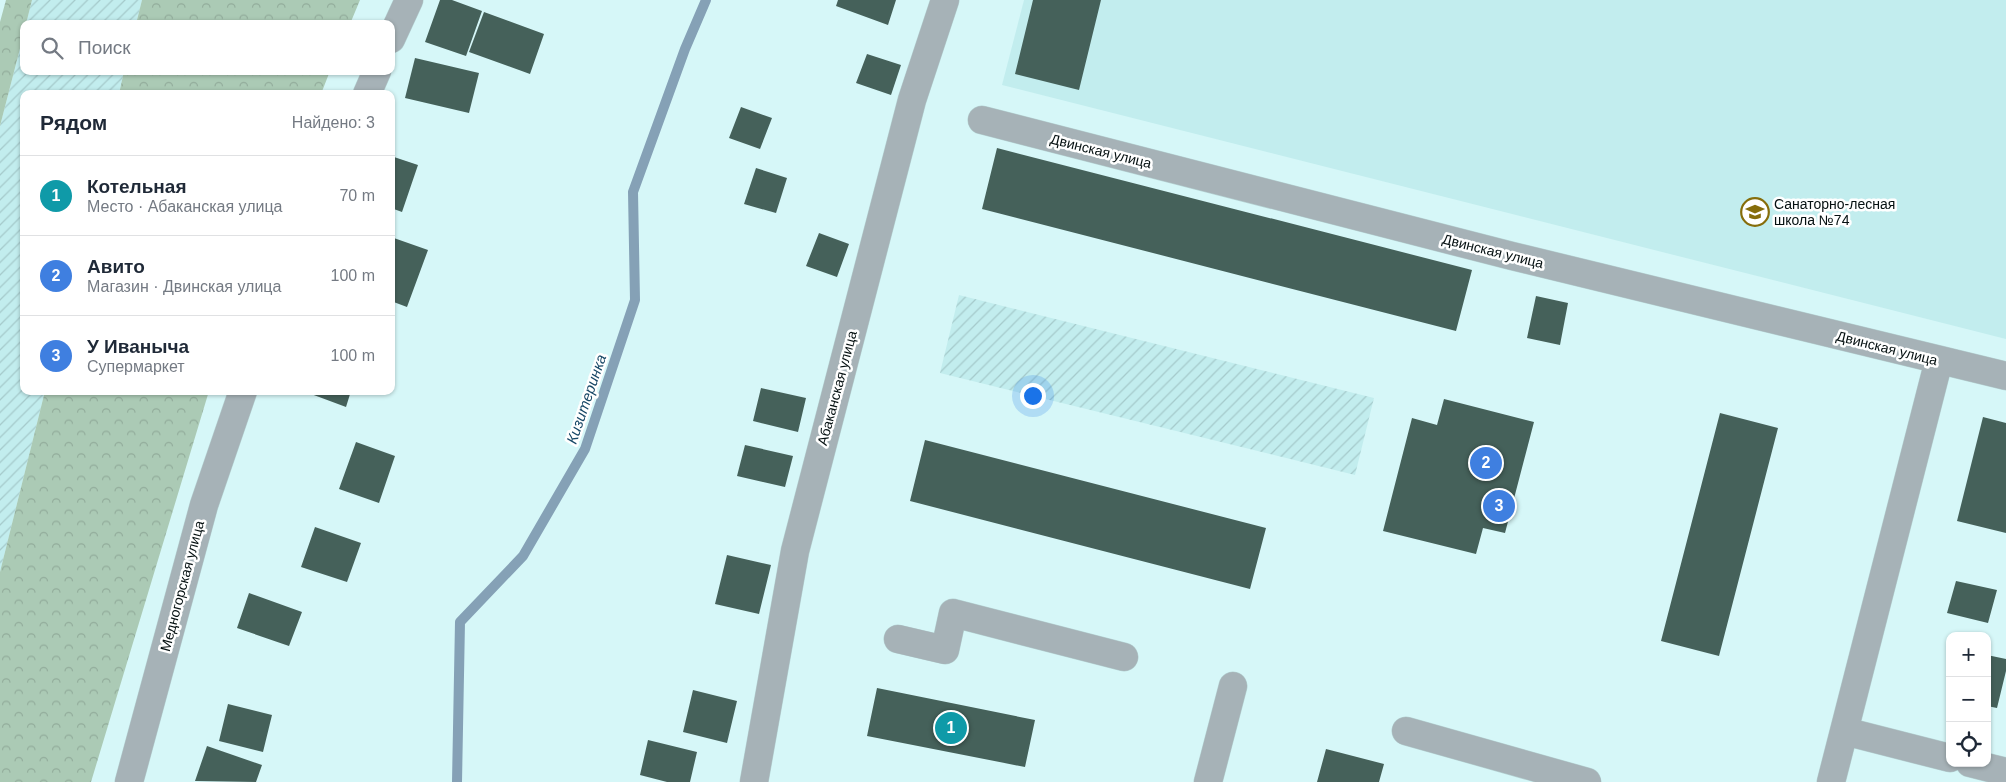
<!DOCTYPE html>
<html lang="ru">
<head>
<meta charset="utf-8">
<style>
	:root { --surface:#fff; --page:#f6f6f7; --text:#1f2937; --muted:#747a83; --line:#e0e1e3; --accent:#866d0b }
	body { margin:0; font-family:Arial,sans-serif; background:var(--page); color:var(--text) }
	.controls { position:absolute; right:15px; bottom:15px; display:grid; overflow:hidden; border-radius:10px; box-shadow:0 1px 4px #0004 }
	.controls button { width:45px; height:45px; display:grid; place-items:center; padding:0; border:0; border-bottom:1px solid var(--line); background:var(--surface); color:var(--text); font:25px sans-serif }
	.you { position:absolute; left:1032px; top:395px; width:18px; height:18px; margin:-12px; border:4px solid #fff; border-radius:50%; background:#1a73e8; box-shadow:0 0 0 8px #1a73e833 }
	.badge { display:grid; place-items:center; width:32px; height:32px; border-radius:50%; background:var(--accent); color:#fff; font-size:16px; font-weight:700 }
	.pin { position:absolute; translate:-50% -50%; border:2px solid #fff; box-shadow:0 1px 5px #0006 }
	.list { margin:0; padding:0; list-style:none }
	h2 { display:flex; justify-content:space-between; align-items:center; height:65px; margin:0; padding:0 20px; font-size:21px }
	h2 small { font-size:16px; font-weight:400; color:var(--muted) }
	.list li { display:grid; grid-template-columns:32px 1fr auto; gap:15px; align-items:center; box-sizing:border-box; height:80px; padding:0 20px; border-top:1px solid var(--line) }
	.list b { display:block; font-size:19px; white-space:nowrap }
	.list p { margin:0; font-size:16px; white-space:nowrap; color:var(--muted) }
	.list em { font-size:16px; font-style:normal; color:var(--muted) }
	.icon { flex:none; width:28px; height:28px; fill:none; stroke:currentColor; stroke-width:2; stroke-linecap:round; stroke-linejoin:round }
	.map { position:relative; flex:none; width:2006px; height:782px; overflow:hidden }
	.search { position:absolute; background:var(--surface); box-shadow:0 1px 4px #0004; left:20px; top:20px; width:375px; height:55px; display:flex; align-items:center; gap:12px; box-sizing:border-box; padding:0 18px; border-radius:10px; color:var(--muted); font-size:19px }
	.panel { position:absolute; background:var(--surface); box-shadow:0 1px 4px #0004; left:20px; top:90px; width:375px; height:305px; border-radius:10px }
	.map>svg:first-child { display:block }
</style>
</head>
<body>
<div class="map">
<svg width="2006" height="782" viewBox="0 0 2006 782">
	<defs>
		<pattern id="industrial-furrows" width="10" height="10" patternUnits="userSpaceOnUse" patternTransform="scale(1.25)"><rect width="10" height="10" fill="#c2edee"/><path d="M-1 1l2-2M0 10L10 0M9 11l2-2" fill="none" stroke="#a5cacb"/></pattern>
		<pattern id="forest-crowns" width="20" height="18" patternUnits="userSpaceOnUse" patternTransform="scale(1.25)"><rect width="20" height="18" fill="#abcab5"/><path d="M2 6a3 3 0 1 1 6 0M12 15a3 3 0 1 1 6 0" fill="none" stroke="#92ac9b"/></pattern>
	</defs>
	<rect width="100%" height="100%" fill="#d6f7f8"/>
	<path fill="#c2edee" d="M1024,0H2006V339L1002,85Z"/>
	<path fill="url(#industrial-furrows)" d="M32,0H142L136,24H26Z
		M24,33V71H124L119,94H24V391H45L0,572V126Z
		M959,295L1374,398L1355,475L940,373Z"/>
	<path fill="url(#forest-crowns)" d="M6,0H32L26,24H24V33L0,126V22Z
		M142,0H360L350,24H136Z
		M124,71H330L321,94H119Z
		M45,391H209L91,782H0V572Z"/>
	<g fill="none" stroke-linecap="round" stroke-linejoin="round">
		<path stroke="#85a1b6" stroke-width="10" d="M457,782L460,622L523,556L585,449L635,300L633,192L685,49L706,0"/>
	</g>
	<path fill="#45615a" d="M440,0H452L482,11L466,56L425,42Z
		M838,0H896L888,25L836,6Z
		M1033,0H1101L1079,90L1015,74Z
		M484,12L544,34L530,74L469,52Z
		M867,54L901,65L891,95L856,83Z
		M415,58L479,73L469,113L405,98Z
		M741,107L772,118L760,149L729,138Z
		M997,148L1472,270L1456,331L982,209Z
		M391,156L418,165L402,212L391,208Z
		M756,168L787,178L776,213L744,204Z
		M819,233L849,244L837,277L806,266Z
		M391,237L428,250L407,307L391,301Z
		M1536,296L1568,303L1560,345L1527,338Z
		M761,388L806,398L798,432L753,421Z
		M303,391H351L346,407Z
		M1444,399L1534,422L1505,533L1483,528L1476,554L1383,531L1412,418L1437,425Z
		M1720,413L1778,428L1719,656L1661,641Z
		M1983,417L2006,423V533L1957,521Z
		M925,440L1266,528L1250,589L910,501Z
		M356,442L395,456L379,503L339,489Z
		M745,445L793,456L785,487L737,476Z
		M315,527L361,543L347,582L301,567Z
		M727,555L771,565L759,614L715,604Z
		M1956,581L1997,590L1988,623L1947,613Z
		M249,593L302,612L289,646L237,628Z
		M1987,655L2006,659V671L1997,708L1987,706Z
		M877,688L1035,720L1025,767L867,736Z
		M693,690L737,701L727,743L683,732Z
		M228,704L272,715L263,752L219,741Z
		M648,740L697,752L690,782H667L640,775Z
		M207,746L262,765L256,782L195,781Z
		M1326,749L1384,764L1379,782H1317Z"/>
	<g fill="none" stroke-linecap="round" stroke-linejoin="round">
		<defs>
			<path id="minor" d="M391,39L409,0
				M367,94L377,71
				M982,120L1512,256L2006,376
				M898,639L945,650L953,613L1124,657
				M1406,731L1587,782
				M1844,731L1950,758
				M1970,763L2006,772
				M129,782L204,505L243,391
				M754,782L795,551L912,100L945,0
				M1208,782L1233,686
				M1831,782L1939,360"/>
		</defs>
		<use href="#minor" stroke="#b5d2d3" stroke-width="29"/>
		<use href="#minor" stroke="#a6b2b7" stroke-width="28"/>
	</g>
	<defs>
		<symbol id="school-ring" viewBox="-11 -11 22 22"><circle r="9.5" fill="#fff" stroke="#866d0b" stroke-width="1.5"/><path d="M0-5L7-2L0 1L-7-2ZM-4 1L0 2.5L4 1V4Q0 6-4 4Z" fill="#866d0b"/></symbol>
	</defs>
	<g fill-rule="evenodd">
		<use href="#school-ring" x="1739" y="196" width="32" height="32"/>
	</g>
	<g text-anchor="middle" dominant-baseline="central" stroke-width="5" stroke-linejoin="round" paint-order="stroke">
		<g font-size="14" fill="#051011" stroke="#fff">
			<text transform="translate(1101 151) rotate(14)">Двинская улица</text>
			<text transform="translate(1493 251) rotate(14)">Двинская улица</text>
			<text transform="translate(1887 348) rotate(14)">Двинская улица</text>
			<text transform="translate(837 388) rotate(-75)">Абаканская улица</text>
			<text transform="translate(182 586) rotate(-75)">Медногорская улица</text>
		</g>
		<g font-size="14" fill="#051011" stroke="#fff" text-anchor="start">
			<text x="1774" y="204">Санаторно-лесная<tspan x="1774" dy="16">школа №74</tspan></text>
		</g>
		<g font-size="15" font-style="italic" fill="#174766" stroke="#fff">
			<text transform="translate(586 399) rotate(-71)">Кизитеринка</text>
		</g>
	</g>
</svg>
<div class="controls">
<button>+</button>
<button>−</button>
<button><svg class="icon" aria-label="locate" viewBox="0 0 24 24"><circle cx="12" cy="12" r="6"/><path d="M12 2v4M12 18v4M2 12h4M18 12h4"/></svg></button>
</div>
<div class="you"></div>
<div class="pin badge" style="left:951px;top:728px;background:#0f9aa8">1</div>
<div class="pin badge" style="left:1486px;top:463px;background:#3f7fe0">2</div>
<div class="pin badge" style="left:1499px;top:506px;background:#3f7fe0">3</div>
<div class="search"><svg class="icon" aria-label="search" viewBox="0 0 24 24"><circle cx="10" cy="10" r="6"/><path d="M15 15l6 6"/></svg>Поиск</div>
<section class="panel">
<h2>Рядом<small>Найдено: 3</small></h2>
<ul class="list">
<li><span class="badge" style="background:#0f9aa8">1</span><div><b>Котельная</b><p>Место · Абаканская улица</p></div><em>70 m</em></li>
<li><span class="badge" style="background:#3f7fe0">2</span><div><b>Авито</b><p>Магазин · Двинская улица</p></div><em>100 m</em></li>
<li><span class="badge" style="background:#3f7fe0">3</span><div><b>У Иваныча</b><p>Супермаркет</p></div><em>100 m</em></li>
</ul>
</section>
</div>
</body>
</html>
